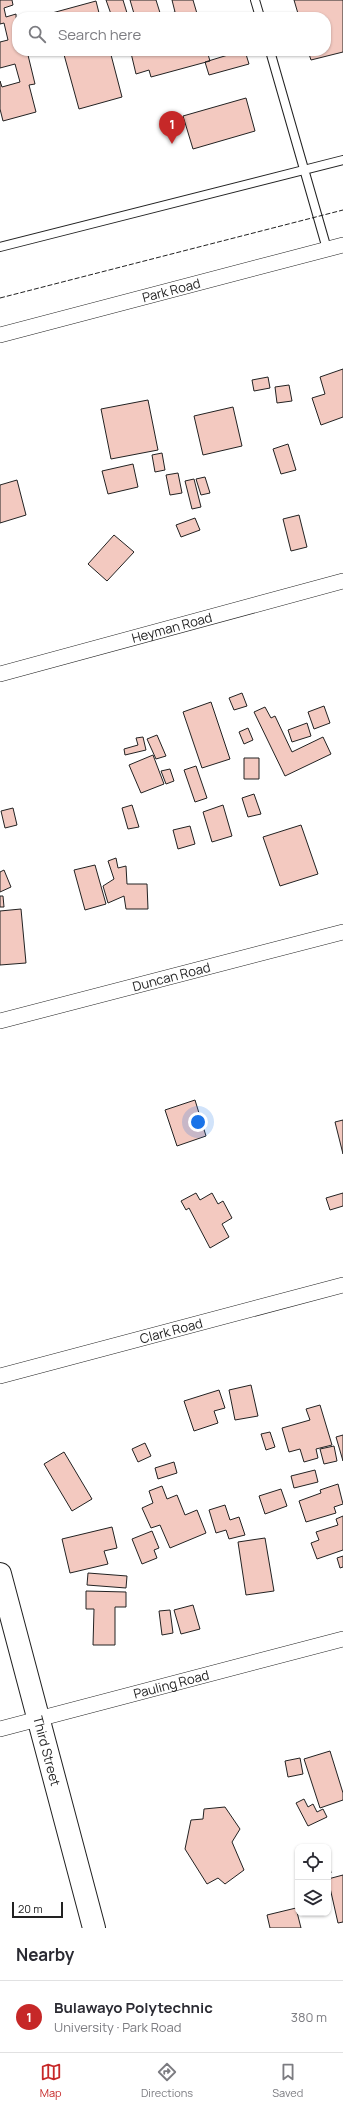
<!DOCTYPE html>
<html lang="en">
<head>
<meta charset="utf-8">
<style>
	:root { --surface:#fff; --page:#f7f7f7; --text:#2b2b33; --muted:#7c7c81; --line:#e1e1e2; --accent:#c62828 }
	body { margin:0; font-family:Manrope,sans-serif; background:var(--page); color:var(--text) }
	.controls { position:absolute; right:12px; bottom:12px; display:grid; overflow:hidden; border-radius:8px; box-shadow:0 1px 3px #0004 }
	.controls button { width:36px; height:36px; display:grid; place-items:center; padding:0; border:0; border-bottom:1px solid var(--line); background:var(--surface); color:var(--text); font:20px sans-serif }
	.scale { position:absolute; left:12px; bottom:10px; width:51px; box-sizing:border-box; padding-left:4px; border:2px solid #222; border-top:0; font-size:11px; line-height:14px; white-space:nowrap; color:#222; -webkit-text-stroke:3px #fff; paint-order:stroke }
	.you { position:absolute; left:198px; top:1122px; width:14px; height:14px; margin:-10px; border:3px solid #fff; border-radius:50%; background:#1a73e8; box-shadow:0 0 0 6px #1a73e833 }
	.badge { display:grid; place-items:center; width:26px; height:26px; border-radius:50%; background:var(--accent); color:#fff; font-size:13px; font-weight:700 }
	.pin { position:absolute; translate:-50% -33px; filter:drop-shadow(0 1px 2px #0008) }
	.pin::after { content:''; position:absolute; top:21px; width:14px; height:12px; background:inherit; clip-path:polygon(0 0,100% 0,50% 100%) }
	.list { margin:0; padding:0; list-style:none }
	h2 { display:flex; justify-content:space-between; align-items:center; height:52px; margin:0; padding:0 16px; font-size:17px }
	h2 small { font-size:13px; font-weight:400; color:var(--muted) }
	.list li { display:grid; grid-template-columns:26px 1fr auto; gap:12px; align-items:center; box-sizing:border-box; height:72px; padding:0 16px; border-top:1px solid var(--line) }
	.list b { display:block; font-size:15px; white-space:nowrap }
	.list p { margin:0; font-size:13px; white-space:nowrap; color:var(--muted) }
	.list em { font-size:13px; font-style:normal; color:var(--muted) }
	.icon { flex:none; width:22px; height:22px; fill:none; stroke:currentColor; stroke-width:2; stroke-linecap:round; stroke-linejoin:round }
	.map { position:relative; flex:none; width:343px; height:1928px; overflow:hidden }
	.search { position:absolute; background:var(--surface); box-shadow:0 1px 3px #0004; left:12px; right:12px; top:12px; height:44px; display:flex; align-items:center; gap:10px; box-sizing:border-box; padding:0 14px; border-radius:16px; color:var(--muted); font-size:15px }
	.sheet { height:124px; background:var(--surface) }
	nav { display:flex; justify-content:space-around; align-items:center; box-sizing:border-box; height:56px; border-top:1px solid var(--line); background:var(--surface); font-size:11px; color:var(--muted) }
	nav a { display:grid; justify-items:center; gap:2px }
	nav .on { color:var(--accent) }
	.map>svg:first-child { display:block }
</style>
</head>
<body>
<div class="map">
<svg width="343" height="1928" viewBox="0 0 343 1928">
	<rect width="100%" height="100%" fill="#fff"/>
	<path fill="#f3c9c0" stroke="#222" d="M0,0H12L13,5L4,8L6,17L16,14L17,51H27L35,84L29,85L36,112L3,121L0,109V81L2,87L20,82L15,64L0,68V42L8,40L4,23L0,24Z
		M106,0H123L127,13L112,17Z
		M130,0H156L161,16L175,12L172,0H193L198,17H135Z
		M294,0H343V52L311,60L308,51H326V17H299Z
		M96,1L100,17H53L52,13Z
		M63,51H110L122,97L79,109Z
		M139,51H207L210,61L151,77L149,70L136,74L131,53Z
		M241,51H245L249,64L209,75L205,62Z
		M246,98L255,131L193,149L183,116Z
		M343,369V417L321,425L312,398L325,394L320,377Z
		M268,377L270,388L254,391L252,380Z
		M289,385L292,401L277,403L275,387Z
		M148,400L158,450L111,459L101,409Z
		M233,407L242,446L203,455L194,416Z
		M288,444L296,470L281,474L273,449Z
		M162,453L165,470L155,472L152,455Z
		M133,464L138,487L108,494L102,471Z
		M178,473L182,493L170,495L166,475Z
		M205,477L210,493L201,495L196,479Z
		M194,479L201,507L192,509L185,481Z
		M17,480L26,515L0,523V485Z
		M299,515L307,547L291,551L283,519Z
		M195,518L200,530L181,537L176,525Z
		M114,535L134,552L107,581L88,564Z
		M242,693L247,706L234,710L229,698Z
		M211,702L230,759L202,768L183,712Z
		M324,706L330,723L314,729L308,712Z
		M265,707L271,718L275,716L292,752L323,737L331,754L285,776L254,712Z
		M307,723L311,736L292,742L288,730Z
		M248,728L253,740L244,744L239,732Z
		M157,735L166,756L156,759L147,739Z
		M143,737L146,750L125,755L124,749L138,745L136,738Z
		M153,755L164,784L141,793L129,765Z
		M244,758H259V779H244Z
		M196,766L207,798L195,802L184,770Z
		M170,769L174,781L166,784L161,771Z
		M254,794L261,814L248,817L242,798Z
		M132,805L139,827L128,829L122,808Z
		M223,805L232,836L212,842L203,812Z
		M13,808L17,825L5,828L1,811Z
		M301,825L318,874L280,886L263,837Z
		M190,826L195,844L178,849L173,830Z
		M116,858L118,868L126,866L127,884H147L148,909H126L124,896L108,903L103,886L114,879L108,861Z
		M95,865L106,904L85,910L74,870Z
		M4,870L11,887L0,892V872Z
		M0,896H3L4,907H0Z
		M21,909L26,963L0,965V911Z
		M195,1100L206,1136L177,1146L165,1110Z
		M343,1120V1154L335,1122Z
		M196,1193L200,1200L212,1193L218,1204L223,1201L232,1218L222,1224L229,1237L210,1248L189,1208L186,1210L181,1201Z
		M343,1193V1206L330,1210L326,1198Z
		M251,1385L258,1416L235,1420L229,1390Z
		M219,1390L225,1408L214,1411L218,1423L194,1431L184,1401Z
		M320,1405L332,1445L316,1449L318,1458L304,1462L300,1449L289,1452L282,1428L310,1420L306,1409Z
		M270,1432L275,1447L266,1450L261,1434Z
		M343,1435V1461L336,1437Z
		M145,1443L151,1456L138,1462L132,1449Z
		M334,1446L337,1461L324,1464L320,1449Z
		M64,1452L92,1499L72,1511L44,1464Z
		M174,1462L177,1473L158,1479L155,1468Z
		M315,1470L318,1482L294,1488L291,1476Z
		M338,1484L343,1504L334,1507L336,1513L306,1522L299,1501L321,1493L320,1490Z
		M162,1486L167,1499L177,1495L185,1515L197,1510L206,1533L170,1548L160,1525L151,1528L142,1508L153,1503L149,1491Z
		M281,1489L287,1506L265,1514L259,1496Z
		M225,1505L230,1520L239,1517L245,1535L229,1539L226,1530L216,1533L209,1510Z
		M343,1516V1550L317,1559L311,1543L319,1540L316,1532L338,1525L336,1519Z
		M112,1527L117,1548L104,1551L108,1564L70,1573L62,1539Z
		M152,1531L159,1548L154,1550L157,1558L142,1564L132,1539Z
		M265,1538L274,1591L246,1595L238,1542Z
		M343,1556V1567L340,1568L337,1558Z
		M88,1573L127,1576L126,1588L87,1585Z
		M86,1591L126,1592V1607H115V1645H93L94,1609H86Z
		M193,1605L200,1629L181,1634L174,1610Z
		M170,1610L173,1633L162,1635L159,1611Z
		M330,1751L343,1793V1800L320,1808L304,1759Z
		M300,1758L303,1774L288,1777L285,1761Z
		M304,1799L308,1807L313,1804L317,1812L323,1809L327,1817L308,1826L296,1803Z
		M225,1807L240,1829L232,1842L244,1870L225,1884L218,1878L207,1884L185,1849L191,1820L203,1819L204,1809Z
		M328,1856L331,1873H328Z
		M343,1875V1922L338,1923L328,1879Z
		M296,1908L301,1928H270L267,1915Z"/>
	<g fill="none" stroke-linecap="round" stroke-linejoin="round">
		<defs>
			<path id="lane" d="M255,0L260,17
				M270,51L327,249
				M0,247L343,160"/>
			<g id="street">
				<path id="s1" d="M0,335L343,245"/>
				<path id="s2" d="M0,674L343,581"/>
				<path id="s3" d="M0,1021L343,932"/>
				<path id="s4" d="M0,1376L343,1285"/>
				<path id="s5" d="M0,1729L343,1639"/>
			</g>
			<g id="secondary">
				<path id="s6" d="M0,1574L94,1928"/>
			</g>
		</defs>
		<use href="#lane" stroke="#222" stroke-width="10"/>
		<use href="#street" stroke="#222" stroke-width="16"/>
		<use href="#secondary" stroke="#222" stroke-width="24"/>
		<use href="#lane" stroke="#fff" stroke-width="8"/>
		<use href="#street" stroke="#fff" stroke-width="15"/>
		<use href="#secondary" stroke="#fff" stroke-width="22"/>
		<path stroke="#222" stroke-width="1" stroke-dasharray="5 2" stroke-linecap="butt" d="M0,298L343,210"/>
	</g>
	<g text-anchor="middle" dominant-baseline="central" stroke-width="3" stroke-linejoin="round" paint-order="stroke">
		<g font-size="13" fill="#222" stroke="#fff">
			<text stroke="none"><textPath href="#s1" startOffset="177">Park Road</textPath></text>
			<text stroke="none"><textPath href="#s2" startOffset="178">Heyman Road</textPath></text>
			<text stroke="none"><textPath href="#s3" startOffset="177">Duncan Road</textPath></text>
			<text stroke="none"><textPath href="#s4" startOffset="177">Clark Road</textPath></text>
			<text stroke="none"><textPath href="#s5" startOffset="177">Pauling Road</textPath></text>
			<text stroke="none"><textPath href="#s6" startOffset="183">Third Street</textPath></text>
		</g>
	</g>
</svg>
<div class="controls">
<button><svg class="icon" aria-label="locate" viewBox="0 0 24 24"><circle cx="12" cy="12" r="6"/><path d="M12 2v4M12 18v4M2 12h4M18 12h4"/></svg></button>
<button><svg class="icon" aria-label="layers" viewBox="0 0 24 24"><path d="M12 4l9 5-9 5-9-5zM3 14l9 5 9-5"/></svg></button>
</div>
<div class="scale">20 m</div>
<div class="you"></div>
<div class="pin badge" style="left:172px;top:144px">1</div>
<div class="search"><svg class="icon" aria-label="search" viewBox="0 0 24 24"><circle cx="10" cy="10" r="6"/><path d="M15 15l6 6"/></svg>Search here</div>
</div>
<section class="sheet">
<h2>Nearby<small></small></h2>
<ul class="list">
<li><span class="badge">1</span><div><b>Bulawayo Polytechnic</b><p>University · Park Road</p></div><em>380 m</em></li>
</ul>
</section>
<nav>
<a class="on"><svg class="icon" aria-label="map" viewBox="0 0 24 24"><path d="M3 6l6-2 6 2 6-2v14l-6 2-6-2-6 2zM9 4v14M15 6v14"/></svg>Map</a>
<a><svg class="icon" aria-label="directions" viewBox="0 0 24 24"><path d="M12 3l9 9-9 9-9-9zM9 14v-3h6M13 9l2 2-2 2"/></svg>Directions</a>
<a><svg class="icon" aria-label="saved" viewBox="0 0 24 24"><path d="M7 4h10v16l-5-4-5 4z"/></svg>Saved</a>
</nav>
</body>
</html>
